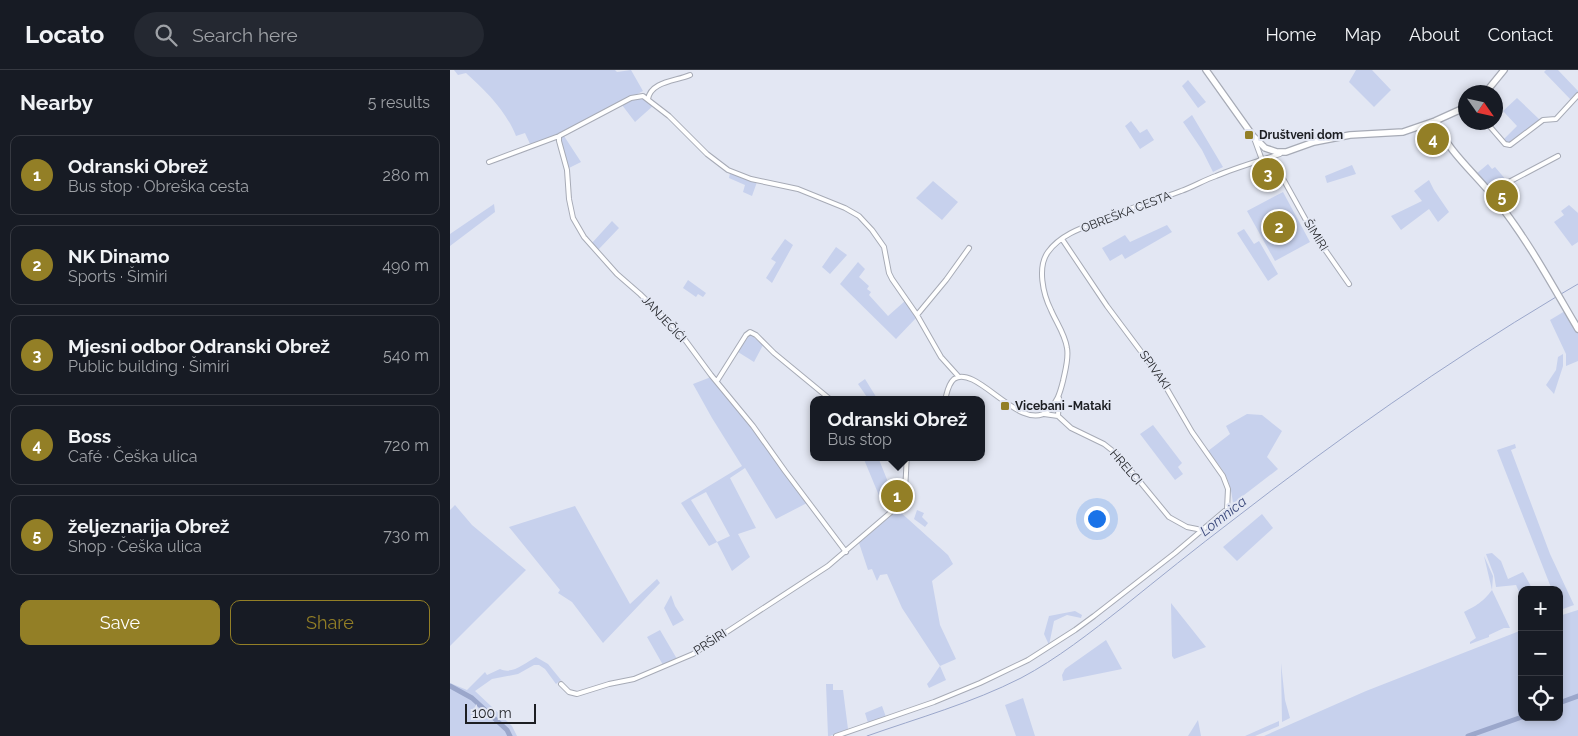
<!DOCTYPE html>
<html lang="en">
<head>
<meta charset="utf-8">
<style>
	:root { --surface:#171b24; --page:#242831; --text:#f1f3f6; --muted:#9ea1a6; --line:#363941; --accent:#937f26 }
	body { margin:0; font-family:Raleway,sans-serif; background:var(--page); color:var(--text) }
	.controls { position:absolute; right:15px; bottom:15px; display:grid; overflow:hidden; border-radius:10px; box-shadow:0 2px 8px #0003 }
	.controls button { width:45px; height:45px; display:grid; place-items:center; padding:0; border:0; border-bottom:1px solid var(--line); background:var(--surface); color:var(--text); font:25px sans-serif }
	.compass { position:absolute; left:1008px; top:15px; width:45px; height:45px; border-radius:50%; background:var(--surface); box-shadow:0 2px 8px #0003; rotate:124deg }
	.scale { position:absolute; left:15px; bottom:12px; width:71px; box-sizing:border-box; padding-left:5px; border:2px solid #1d1f23; border-top:0; font-size:14px; line-height:18px; white-space:nowrap; color:#1d1f23; -webkit-text-stroke:4px #e3e7f3; paint-order:stroke }
	.you { position:absolute; left:646px; top:448px; width:18px; height:18px; margin:-12px; border:4px solid #fff; border-radius:50%; background:#1a73e8; box-shadow:0 0 0 8px #1a73e833 }
	.badge { display:grid; place-items:center; width:32px; height:32px; border-radius:50%; background:var(--accent); color:#fff; font-size:16px; font-weight:700 }
	.pin { position:absolute; translate:-50% -50%; border:2px solid #fff; box-shadow:0 1px 5px #0006 }
	.popup { position:absolute; left:360px; top:326px; width:175px; height:65px; box-sizing:border-box; display:grid; place-content:center; border-radius:10px; background:var(--surface); filter:drop-shadow(0 1px 4px #0005); font-size:16px; white-space:nowrap; color:var(--muted) }
	.popup b { font-size:19px; color:var(--text) }
	.popup::after { content:''; position:absolute; left:50%; top:100%; margin-left:-10px; border:10px solid transparent; border-top-color:var(--surface) }
	.list { margin:0; padding:0; list-style:none }
	h2 { display:flex; justify-content:space-between; align-items:center; height:65px; margin:0; padding:0 20px; font-size:21px }
	h2 small { font-size:16px; font-weight:400; color:var(--muted) }
	.list li { display:grid; grid-template-columns:32px 1fr auto; gap:15px; align-items:center; box-sizing:border-box; height:80px; margin:0 10px 10px; padding:0 10px; border:1px solid var(--line); border-radius:10px }
	.list b { display:block; font-size:19px; white-space:nowrap }
	.list p { margin:0; font-size:16px; white-space:nowrap; color:var(--muted) }
	.list em { font-size:16px; font-style:normal; color:var(--muted) }
	.actions { display:flex; gap:10px; padding:15px 20px }
	.actions a { flex:1; padding:11px 0; border:1px solid var(--accent); border-radius:10px; text-align:center; font-size:18px; color:var(--accent) }
	.actions .main { background:var(--accent); color:#fff }
	.icon { flex:none; width:28px; height:28px; fill:none; stroke:currentColor; stroke-width:2; stroke-linecap:round; stroke-linejoin:round }
	.map { position:relative; flex:none; width:1128px; height:666px; overflow:hidden }
	header { display:flex; align-items:center; gap:30px; box-sizing:border-box; height:70px; padding:0 25px; background:var(--surface); border-bottom:1px solid var(--line) }
	header strong { font-size:24px }
	nav { display:flex; gap:28px; margin-inline-start:auto; font-size:18px }
	.search { width:350px; height:45px; background:var(--page); display:flex; align-items:center; gap:12px; box-sizing:border-box; padding:0 18px; border-radius:28px; color:var(--muted); font-size:19px }
	main { display:flex }
	aside { flex:1; background:var(--surface) }
	.map>svg:first-child { display:block }
</style>
</head>
<body>
<header>
<strong>Locato</strong>
<div class="search"><svg class="icon" aria-label="search" viewBox="0 0 24 24"><circle cx="10" cy="10" r="6"/><path d="M15 15l6 6"/></svg>Search here</div>
<nav><a>Home</a><a>Map</a><a>About</a><a>Contact</a></nav>
</header>
<main>
<aside>
<h2>Nearby<small>5 results</small></h2>
<ul class="list">
<li><span class="badge">1</span><div><b>Odranski Obrež</b><p>Bus stop · Obreška cesta</p></div><em>280 m</em></li>
<li><span class="badge">2</span><div><b>NK Dinamo</b><p>Sports · Šimiri</p></div><em>490 m</em></li>
<li><span class="badge">3</span><div><b>Mjesni odbor Odranski Obrež</b><p>Public building · Šimiri</p></div><em>540 m</em></li>
<li><span class="badge">4</span><div><b>Boss</b><p>Café · Češka ulica</p></div><em>720 m</em></li>
<li><span class="badge">5</span><div><b>željeznarija Obrež</b><p>Shop · Češka ulica</p></div><em>730 m</em></li>
</ul>
<div class="actions"><a class="main">Save</a><a>Share</a></div>
</aside>
<div class="map">
<svg width="1128" height="666" viewBox="0 0 1128 666">
	<rect width="100%" height="100%" fill="#e3e7f3"/>
	<path fill="#c7d1ed" fill-rule="evenodd" d="M4,0H165L167,2L181,0L193,21L127,56L81,76L75,63L66,66C56,41 36,21 16,3L8,5Z
		M906,0H922L941,20L924,37L899,12Z
		M1096,0H1108L1128,21V23L1121,30L1094,2Z
		M738,10L756,32L748,38L732,16Z
		M192,28L204,35L185,52L172,35L182,30Z
		M1067,28L1090,50L1058,73L1053,70L1067,56L1053,41Z
		M742,45L773,97L763,102L752,80L733,52Z
		M681,51L690,63L697,59L704,70L690,79L675,56Z
		M114,66L131,92L119,98L111,73V67Z
		M1038,94L1042,99L1045,97L1057,111L1043,119L1039,118L1026,104Z
		M902,95L906,104L877,113L875,106Z
		M280,103L307,112L302,126L293,122L295,115L279,108Z
		M979,110L984,120L999,142L988,152L979,139L951,160L941,146L972,131L964,121Z
		M483,111L508,132L492,150L466,128Z
		M833,122L860,172L825,191L797,141Z
		M44,134L45,142L0,176V164Z
		M1119,135L1128,143V172L1122,176L1104,152L1114,145L1111,141Z
		M162,151L169,158L148,180L142,173Z
		M717,155L722,162L675,189L672,184L660,191L652,178L675,165L680,172Z
		M794,159L804,174L809,171L828,204L818,211L787,163Z
		M335,169L343,175L322,213L316,208L326,192L321,189Z
		M386,177L397,185L380,204L372,197Z
		M408,192L415,199L409,207L419,216L417,219L421,222L419,225L438,246L455,231L466,248L446,269L390,214Z
		M238,210L256,223L253,227L248,224L246,227L233,218Z
		M1115,241L1128,263V291L1116,296V284L1100,250Z
		M300,264L313,275L304,292L288,282Z
		M1113,284V296L1104,324L1096,315L1106,300L1108,287Z
		M261,307L291,342L357,433L326,449L295,398L280,408L306,458L288,464L300,487L282,501L267,472L259,476L231,433L292,396L262,348L243,314ZM256,422L280,466L267,472L241,430Z
		M415,309L428,330H419L408,314Z
		M797,344L812,345L832,361L817,387L828,399L785,432L783,433C780,407 774,401 758,381L780,364L776,356Z
		M703,355L732,393L728,397L733,404L725,410L690,364Z
		M1065,374L1066,378L1061,380L1100,484L1124,535L1110,540L1109,520H1102L1047,380Z
		M413,387H428L444,427L430,428Z
		M5,435L22,455L76,500L0,576V440Z
		M125,436L180,534L207,509L210,513L153,573L122,532L108,523L110,520L59,457Z
		M448,440L498,485L503,494L482,511L490,555L506,589L490,596L496,610L479,618L477,614C482,609 485,602 490,596L452,538L437,504L430,505L427,511L422,499L418,500L409,473Z
		M467,440L474,443L472,447L478,453L475,457L464,449Z
		M812,444L823,458L787,491L773,477Z
		M1042,483L1051,491L1058,509L1073,502L1083,520H1072V528L1066,515L1046,517L1044,505L1036,484Z
		M1034,486L1043,506L1042,520L1060,558H1054L1039,565V567L1020,574V572L1026,568L1014,542C1027,535 1032,533 1042,520Z
		M221,525L225,536L234,550L223,556L214,538Z
		M721,533L756,577L724,589L722,586Z
		M1128,540V666H814L916,621L1072,560V647H1109V546Z
		M625,541L632,545L631,548L617,545L604,551L599,575L594,564L599,546Z
		M210,560L227,589L213,595L197,567Z
		M656,570L672,599L613,611L612,605L615,599Z
		M86,587L98,594L111,610L106,614L95,599L89,595H84L68,604L42,609L25,621L62,656L67,666H0V613L17,620L35,602L37,605L50,599C62,605 75,593 86,587Z
		M831,593L835,630L840,648L832,652Z
		M376,614H383V620H393L398,659L380,666H378Z
		M573,628L585,666H566L555,635Z
		M432,636L436,647L418,653L415,643Z
		M748,650L751,666H738Z
		M829,651V656L805,666H795Z"/>
	<g fill="none" stroke-linecap="round" stroke-linejoin="round">
		<path stroke="#9ba7cb" stroke-width="1" d="M1111,224L1128,214
			M417,666C468,648 522,633 571,608C607,589 641,562 673,537C709,508 746,478 783,450C886,370 994,294 1106,227"/>
		<path stroke="#9ba7cb" stroke-width="5" d="M0,616L22,628L57,660L60,666
			M1109,633L1128,626
			M1018,666L1072,647"/>
		<defs>
			<path id="street" d="M198,29C201,11 227,11 240,5
				M1036,52L1055,74L1060,75L1093,50L1106,49L1128,25
				M109,66V71L117,100L119,129L123,148L134,167L167,204L190,224L230,263L261,305L303,356L335,401L396,482
				M804,68L812,90
				M821,87L862,161L899,214
				M39,92L109,66L181,28L193,26L219,46L257,84L278,100L301,109L348,119L395,138L409,146L422,160L434,177L439,203L442,209L467,245L491,287L509,307
				M1040,122L1108,86
				M467,245L496,210L519,178
				M267,311L296,265L300,262L306,265L324,283L381,330
				M495,330C497,323 498,314 504,309C526,293 571,364 598,341C607,333 610,323 613,311C615,301 619,289 617,278C615,264 606,252 601,240C593,224 587,197 598,182C611,164 634,157 653,150C668,144 683,137 699,132C710,128 721,125 731,121C743,117 754,110 766,106C787,97 809,91 830,84
				M594,344L608,346L621,358L654,374L668,385L719,447L737,457L752,460
				M608,346L609,328
				M111,614L119,622L127,624L159,614L184,609L243,584L378,496L447,437C458,423 455,404 457,387
				M386,666L484,632L530,613L578,590L625,560L644,546L725,483L777,439L778,419L773,406L742,362L710,307L657,236L612,169"/>
			<path id="secondary" d="M756,0L803,66L815,78L827,82H836L864,72L900,65L953,62L985,51L1016,37
				M1036,22L1054,0
				M985,51C998,82 1026,104 1046,130C1078,170 1102,215 1128,259"/>
		</defs>
		<use href="#street" stroke="#a7abb6" stroke-width="6"/>
		<use href="#secondary" stroke="#a7abb6" stroke-width="8"/>
		<use href="#street" stroke="#fff" stroke-width="4"/>
		<use href="#secondary" stroke="#fff" stroke-width="5.5"/>
	</g>
	<g fill="#937f26" stroke="#e3e7f3" stroke-width="2">
		<rect x="794" y="60" width="10" height="10" rx="2.5"/>
		<rect x="550" y="331" width="10" height="10" rx="2.5"/>
	</g>
	<g text-anchor="middle" dominant-baseline="central" stroke-width="4" stroke-linejoin="round" paint-order="stroke">
		<g font-size="12" font-weight="bold" fill="#1d1f23" stroke="#e3e7f3" text-anchor="start">
			<text x="809" y="65">Društveni dom</text>
			<text x="565" y="336">Vicebani -Mataki</text>
		</g>
		<g font-size="12" fill="#1d1f23" stroke="#e3e7f3">
			<text transform="translate(676 142) rotate(-21)">OBREŠKA CESTA</text>
			<text transform="translate(866 165) rotate(58)">ŠIMIRI</text>
			<text transform="translate(214 249) rotate(47)">JANJEČIĆI</text>
			<text transform="translate(705 300) rotate(55)">SPIVAKI</text>
			<text transform="translate(676 397) rotate(49)">HRELCI</text>
			<text transform="translate(260 572) rotate(-33)">PRŠIRI</text>
		</g>
		<g font-size="14" font-style="italic" fill="#3b497b" stroke="#e3e7f3">
			<text transform="translate(773 446) rotate(-38)">Lomnica</text>
		</g>
	</g>
</svg>
<div class="controls">
<button>+</button>
<button>−</button>
<button><svg class="icon" aria-label="locate" viewBox="0 0 24 24"><circle cx="12" cy="12" r="6"/><path d="M12 2v4M12 18v4M2 12h4M18 12h4"/></svg></button>
</div>
<svg class="compass" viewBox="-18 -18 36 36"><path d="M0-13l5 13h-10z" fill="#e53935"/><path d="M0 13l5-13h-10z" fill="#9ea1a6"/></svg>
<div class="scale">100 m</div>
<div class="you"></div>
<div class="pin badge" style="left:447px;top:426px">1</div>
<div class="popup"><b>Odranski Obrež</b>Bus stop</div>
<div class="pin badge" style="left:829px;top:157px">2</div>
<div class="pin badge" style="left:818px;top:104px">3</div>
<div class="pin badge" style="left:983px;top:69px">4</div>
<div class="pin badge" style="left:1052px;top:126px">5</div>
</div>
</main>
</body>
</html>
